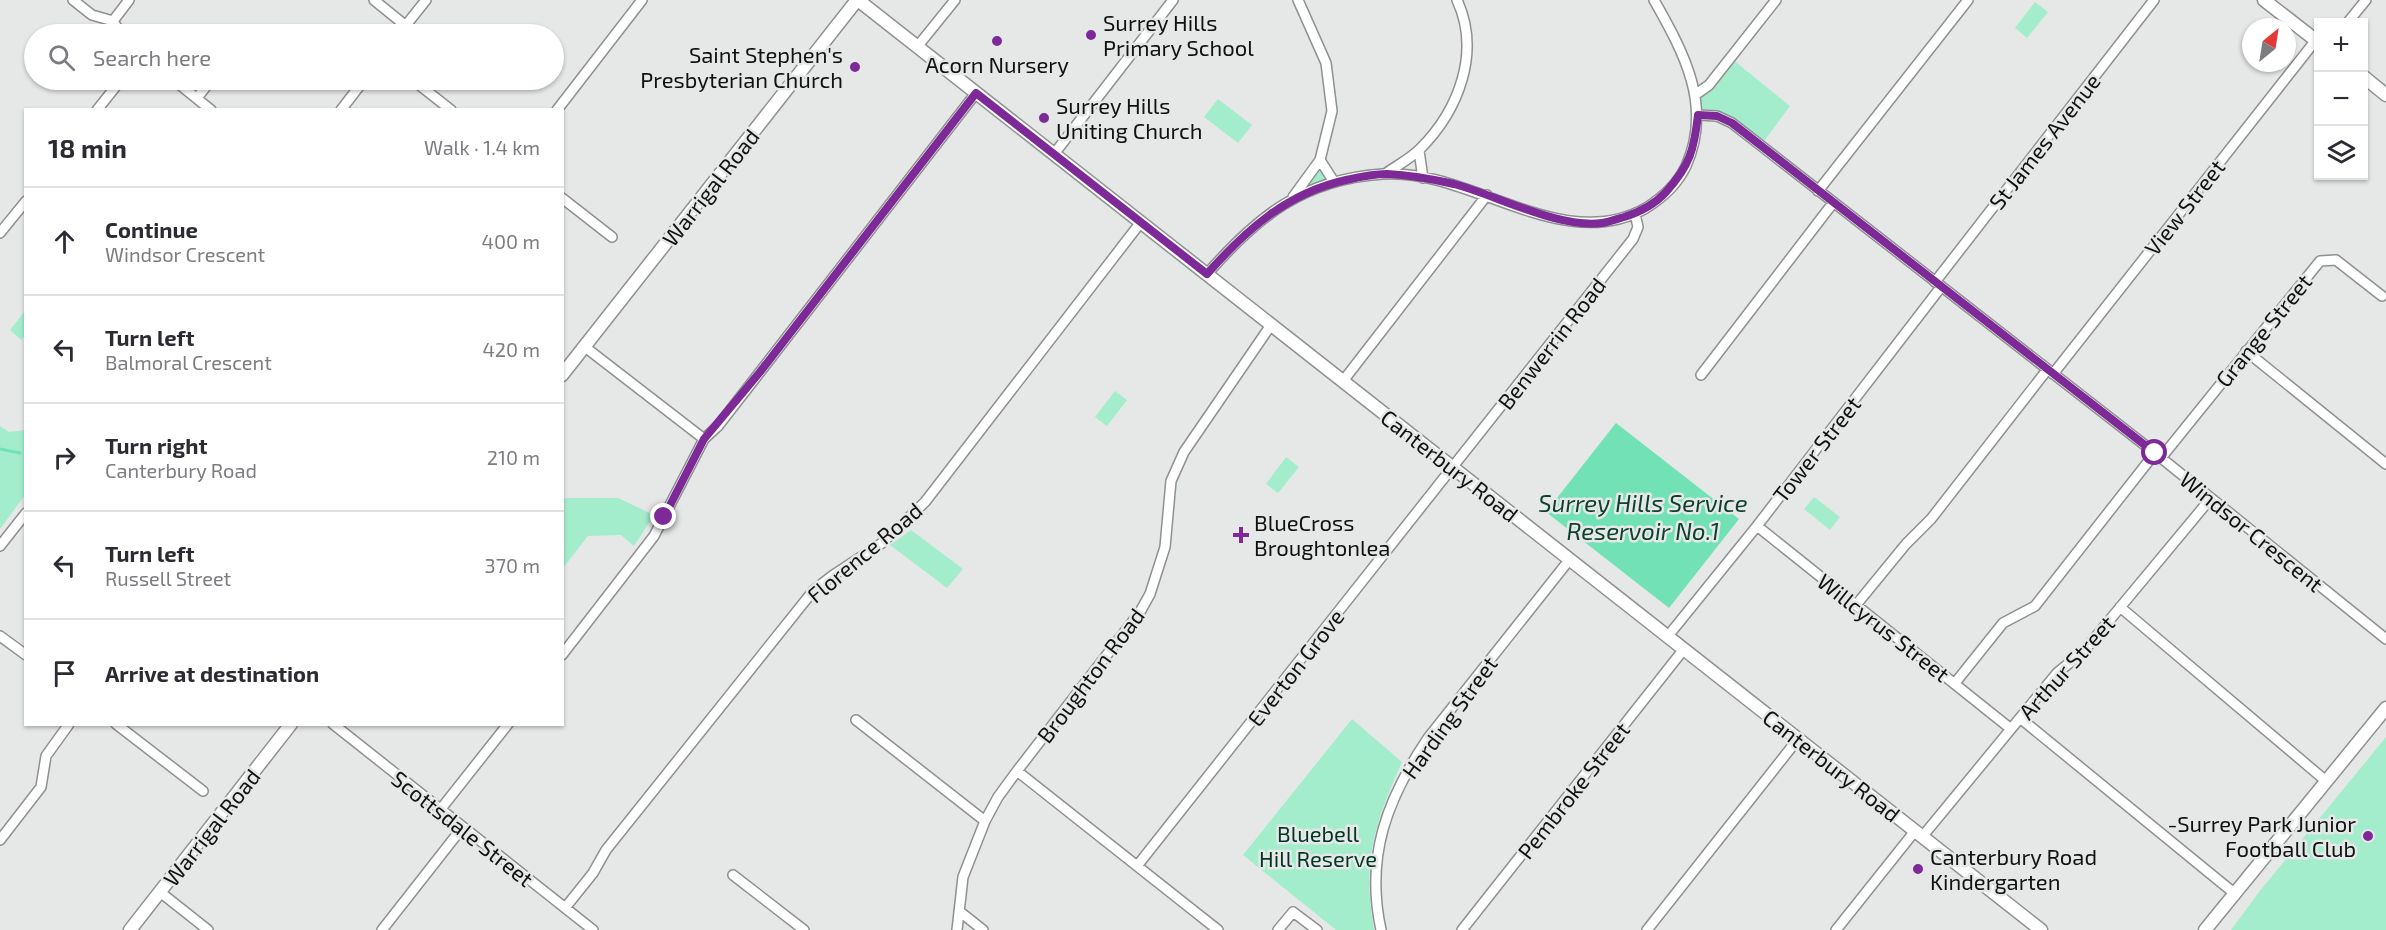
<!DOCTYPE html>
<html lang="en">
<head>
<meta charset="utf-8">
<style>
	:root { --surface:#fff; --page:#f2f2f3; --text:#2b2b33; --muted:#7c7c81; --line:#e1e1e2 }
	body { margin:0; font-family:"Exo 2",sans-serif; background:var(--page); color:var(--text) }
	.controls { position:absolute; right:18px; top:18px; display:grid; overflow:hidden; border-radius:0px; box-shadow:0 2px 4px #0004 }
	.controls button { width:54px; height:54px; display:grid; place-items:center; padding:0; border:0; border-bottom:2px solid var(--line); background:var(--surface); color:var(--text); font:30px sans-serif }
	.compass { position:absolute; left:2242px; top:18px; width:54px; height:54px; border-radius:50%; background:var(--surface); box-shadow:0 2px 4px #0004; rotate:30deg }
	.stop { position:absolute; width:18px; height:18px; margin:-14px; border:4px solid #7d2998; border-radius:50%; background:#fff }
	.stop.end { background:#7d2998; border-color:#fff; box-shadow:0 2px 6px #0008 }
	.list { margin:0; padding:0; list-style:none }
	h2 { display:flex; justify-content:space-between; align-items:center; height:78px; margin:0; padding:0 24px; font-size:26px }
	h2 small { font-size:20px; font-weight:400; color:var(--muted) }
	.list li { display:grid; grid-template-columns:39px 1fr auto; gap:18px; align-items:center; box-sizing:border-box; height:108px; padding:0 24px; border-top:2px solid var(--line) }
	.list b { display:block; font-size:22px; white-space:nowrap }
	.list p { margin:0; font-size:20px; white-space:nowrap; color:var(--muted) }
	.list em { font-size:20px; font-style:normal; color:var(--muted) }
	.icon { flex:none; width:33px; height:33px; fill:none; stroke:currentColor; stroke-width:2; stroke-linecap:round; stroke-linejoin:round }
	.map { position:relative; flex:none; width:2386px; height:930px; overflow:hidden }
	.search { position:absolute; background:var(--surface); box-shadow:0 2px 4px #0004; left:24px; top:24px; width:540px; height:66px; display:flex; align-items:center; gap:15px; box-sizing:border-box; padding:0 21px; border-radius:33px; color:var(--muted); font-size:22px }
	.panel { position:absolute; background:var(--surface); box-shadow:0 2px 4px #0004; left:24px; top:108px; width:540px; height:618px; border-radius:0px }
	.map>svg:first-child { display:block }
</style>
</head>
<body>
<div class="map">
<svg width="2386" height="930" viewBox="0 0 2386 930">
	<rect width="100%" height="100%" fill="#e5e8e7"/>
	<path fill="#a3edcd" d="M2035,2L2048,12L2027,38L2015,28Z
		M1732,59L1790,106L1762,144L1734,122L1699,113L1698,96Z
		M1218,99L1252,125L1238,143L1204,117Z
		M1320,166L1329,180L1304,189Z
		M25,311V335L21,340L10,330Z
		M1115,391L1127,400L1107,426L1095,417Z
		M0,426L9,432L25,430V495L0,529Z
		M1286,457L1299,467L1278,493L1266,484Z
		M1814,497L1840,517L1830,530L1804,509Z
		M563,498H618L654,515L634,546L621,535L588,536L563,568Z
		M911,530L963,569L947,588L890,545Z
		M1352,719L1402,762C1374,824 1362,862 1374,930H1336L1243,855Z
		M2386,737V930H2231L2259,892Z"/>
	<path fill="#72e2b6" d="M1616,423L1739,519L1669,608L1546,512Z"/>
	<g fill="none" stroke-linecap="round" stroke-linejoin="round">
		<path stroke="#72e2b6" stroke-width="3" d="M0,449L20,453"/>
		<defs>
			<path id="minor" d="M73,0L92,15L113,21L121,34
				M374,0L406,26
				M113,21L129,0
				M2348,22L2366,0
				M399,34L426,0
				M917,47L955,0
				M174,80L211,110
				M413,80L451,110
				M1695,95L1709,85L1776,0
				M197,98L211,80
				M97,110L121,80
				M341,110L364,80
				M557,110L642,0
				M1698,115L1717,116L1732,123L2155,453L2386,639
				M1419,151L1423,178
				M1054,154L1173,0
				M1320,160L1334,182
				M1385,174C1396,166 1410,159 1420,149C1459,110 1481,52 1457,0
				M1818,191L1968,0
				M1293,197L1320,160L1332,111L1326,63L1298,0
				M562,198L612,237
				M0,233L26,201
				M1207,274C1257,217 1303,179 1383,174C1470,168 1562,256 1646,208C1662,198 1678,183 1686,166C1713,106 1684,53 1654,0
				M1935,282L2154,0
				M585,347L704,439
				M2246,351L2386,464
				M2053,374L2316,40
				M1701,375L1833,203
				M1343,381L1487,195
				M2161,458L2320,261L2336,260L2382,296
				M1757,526L2011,729
				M0,546L26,513
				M1856,605L1906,544L1931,519L2047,370
				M2120,607L2326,781
				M0,636L26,655
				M1668,636L1757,526L1941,287
				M562,655L654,536L704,439L718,426L760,372L976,93
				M1955,683L2003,623L2035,606L2155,453
				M2020,718L2234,893
				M856,720L985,821
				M116,724L203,791
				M333,724L593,930
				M1017,771L1218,930
				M440,810L508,724
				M1922,837L2057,673L2083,652L2211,498
				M0,840L41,787L46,756L69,724
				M1137,866L1633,239L1638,227L1635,214
				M733,875L804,930
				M160,892L208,930
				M565,908L593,873L606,850L813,591L832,576L882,543L925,502L1141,222
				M959,911L983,930
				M382,930L462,828
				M957,930L963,877L985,821L998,797L1017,771L1140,612L1150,594L1165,547L1171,481L1184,452L1271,325
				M1278,930L1293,912L1317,930
				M1381,930C1365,856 1387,799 1428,738L1570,559
				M1462,930L1684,649
				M1647,930L1798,739
				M1836,930L1915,831"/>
			<path id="major" d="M858,0L2041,930
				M2264,0L2318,42
				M2364,77L2386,95
				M562,375L857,0
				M130,930L291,724
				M2205,930L2386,708"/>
		</defs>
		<use href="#minor" stroke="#8e918f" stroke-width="12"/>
		<use href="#major" stroke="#8e918f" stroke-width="15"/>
		<use href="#minor" stroke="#fff" stroke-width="9"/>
		<use href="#major" stroke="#fff" stroke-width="12"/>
	</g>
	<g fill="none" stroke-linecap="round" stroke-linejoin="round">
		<path stroke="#7d2998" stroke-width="8" d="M664,517L704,439L760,372L976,93L1207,274C1246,230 1287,193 1346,180C1359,177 1373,174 1387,174C1409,175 1432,179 1454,184C1496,195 1559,229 1602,223C1609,222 1617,219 1624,217C1640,212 1655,204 1666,192C1690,165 1694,150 1698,115L1717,116L1732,123L2155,453"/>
	</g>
	<g fill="#7d2998" stroke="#e5e8e7" stroke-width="2">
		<circle cx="1091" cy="35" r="6"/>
		<circle cx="997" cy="41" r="6"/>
		<circle cx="855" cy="67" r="6"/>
		<circle cx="1044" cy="118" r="6"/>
		<path d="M1238 526h6v6h6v6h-6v6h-6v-6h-6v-6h6z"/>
		<circle cx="2368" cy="836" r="6"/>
		<circle cx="1918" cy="869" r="6"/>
	</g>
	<g text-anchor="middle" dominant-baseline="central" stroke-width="5" stroke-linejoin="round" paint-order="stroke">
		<g font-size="22" fill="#101111" stroke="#e5e8e7" text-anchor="start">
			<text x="1103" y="22">Surrey Hills<tspan x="1103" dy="25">Primary School</tspan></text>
			<text x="843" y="54" text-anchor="end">Saint Stephen's<tspan x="843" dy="25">Presbyterian Church</tspan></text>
			<text x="997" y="64" text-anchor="middle">Acorn Nursery</text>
			<text x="1056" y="105">Surrey Hills<tspan x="1056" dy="25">Uniting Church</tspan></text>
			<text x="1254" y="522">BlueCross<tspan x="1254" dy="25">Broughtonlea</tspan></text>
			<text x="2356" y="823" text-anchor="end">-Surrey Park Junior<tspan x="2356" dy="25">Football Club</tspan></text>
			<text x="1930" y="856">Canterbury Road<tspan x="1930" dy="25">Kindergarten</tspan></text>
		</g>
		<g font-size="22" fill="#101111" stroke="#e5e8e7">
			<text transform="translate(2044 141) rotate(-52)">St James Avenue</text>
			<text transform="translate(710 187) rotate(-52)">Warrigal Road</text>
			<text transform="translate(2184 207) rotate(-52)">View Street</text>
			<text transform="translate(2263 330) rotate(-51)">Grange Street</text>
			<text transform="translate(1551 343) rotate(-52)">Benwerrin Road</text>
			<text transform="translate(1816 449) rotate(-52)">Tower Street</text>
			<text transform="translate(1450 465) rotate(38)">Canterbury Road</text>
			<text transform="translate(2252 531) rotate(39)">Windsor Crescent</text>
			<text transform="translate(864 552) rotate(-40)">Florence Road</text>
			<text transform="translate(1884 627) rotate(38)">Willcyrus Street</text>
			<text transform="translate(1295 667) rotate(-52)">Everton Grove</text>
			<text transform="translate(2066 667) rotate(-48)">Arthur Street</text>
			<text transform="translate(1090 675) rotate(-53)">Broughton Road</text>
			<text transform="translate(1449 717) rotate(-54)">Harding Street</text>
			<text transform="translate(1832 765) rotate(38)">Canterbury Road</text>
			<text transform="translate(1573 790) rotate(-52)">Pembroke Street</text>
			<text transform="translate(211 827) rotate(-52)">Warrigal Road</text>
			<text transform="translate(463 828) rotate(38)">Scottsdale Street</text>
		</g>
		<g font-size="22" fill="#013625" stroke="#e5e8e7">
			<text x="1318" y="833">Bluebell<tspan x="1318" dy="25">Hill Reserve</tspan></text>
		</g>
		<g font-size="24" font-style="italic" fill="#0d402e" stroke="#e5e8e7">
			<text x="1643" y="502">Surrey Hills Service<tspan x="1643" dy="28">Reservoir No.1</tspan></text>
		</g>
	</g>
</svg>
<div class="controls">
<button>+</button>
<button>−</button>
<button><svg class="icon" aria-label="layers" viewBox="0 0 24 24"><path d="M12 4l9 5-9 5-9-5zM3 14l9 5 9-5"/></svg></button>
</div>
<svg class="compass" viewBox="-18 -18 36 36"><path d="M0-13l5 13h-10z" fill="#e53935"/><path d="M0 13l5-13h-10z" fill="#7c7c81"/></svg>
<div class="stop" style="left:2155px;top:453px"></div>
<div class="stop end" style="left:664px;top:517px"></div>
<div class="search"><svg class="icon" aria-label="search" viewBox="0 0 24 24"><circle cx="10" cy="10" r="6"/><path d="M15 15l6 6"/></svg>Search here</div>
<section class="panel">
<h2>18 min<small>Walk · 1.4 km</small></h2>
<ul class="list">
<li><svg class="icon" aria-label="ahead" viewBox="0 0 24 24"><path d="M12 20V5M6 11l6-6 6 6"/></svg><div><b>Continue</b><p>Windsor Crescent</p></div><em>400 m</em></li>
<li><svg class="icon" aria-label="left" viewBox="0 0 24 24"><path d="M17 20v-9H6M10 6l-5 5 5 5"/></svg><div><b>Turn left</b><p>Balmoral Crescent</p></div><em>420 m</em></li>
<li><svg class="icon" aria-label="right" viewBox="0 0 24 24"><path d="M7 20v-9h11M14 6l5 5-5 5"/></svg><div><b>Turn right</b><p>Canterbury Road</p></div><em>210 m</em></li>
<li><svg class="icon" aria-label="left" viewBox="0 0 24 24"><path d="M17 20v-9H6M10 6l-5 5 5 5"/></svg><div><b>Turn left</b><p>Russell Street</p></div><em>370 m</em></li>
<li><svg class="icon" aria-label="arrive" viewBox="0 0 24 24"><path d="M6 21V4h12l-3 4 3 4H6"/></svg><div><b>Arrive at destination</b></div></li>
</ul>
</section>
</div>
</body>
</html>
